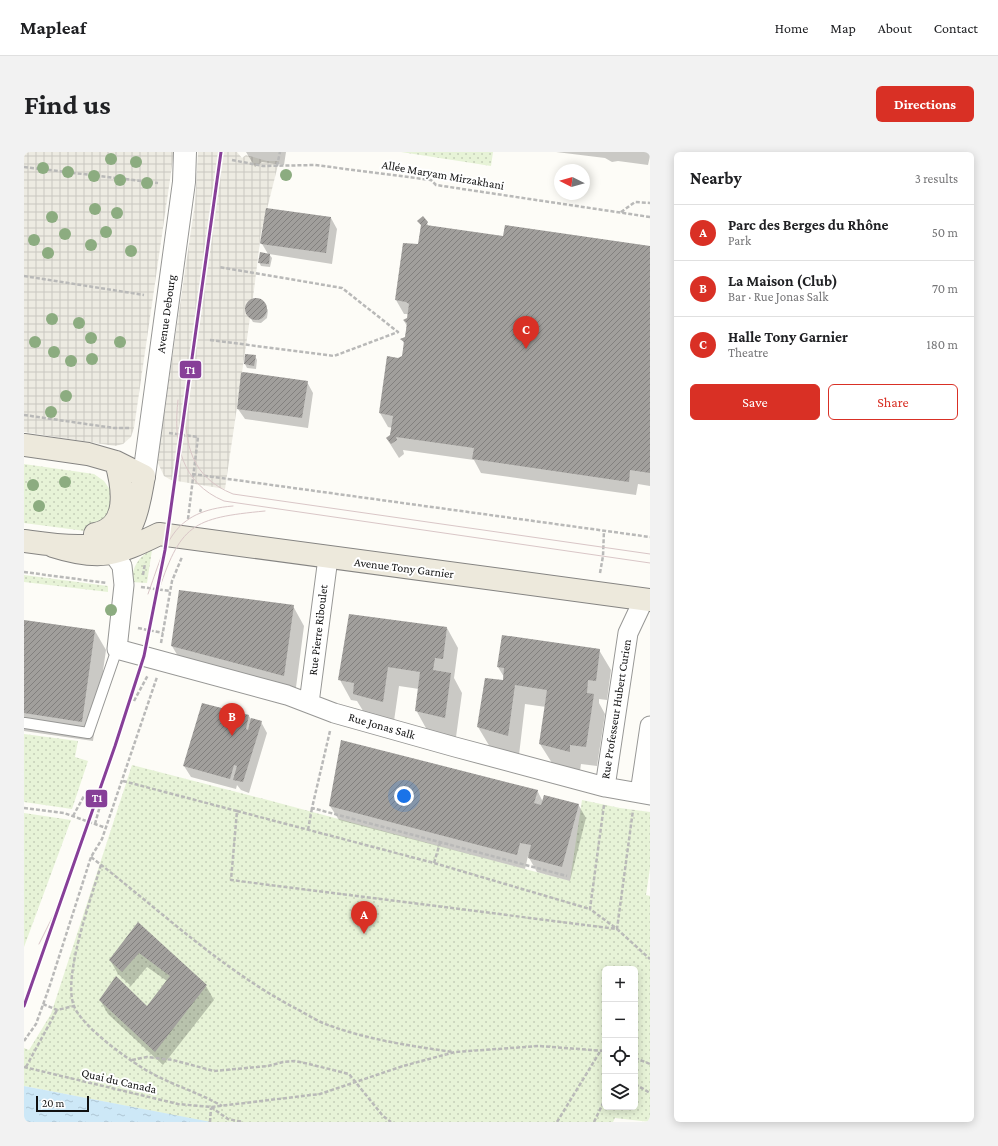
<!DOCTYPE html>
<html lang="en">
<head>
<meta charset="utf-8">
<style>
	:root { --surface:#fff; --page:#f2f2f2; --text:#202124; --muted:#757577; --line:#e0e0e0; --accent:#d93025 }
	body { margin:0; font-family:"Crimson Pro",serif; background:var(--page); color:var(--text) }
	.controls { position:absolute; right:12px; bottom:12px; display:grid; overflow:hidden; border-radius:6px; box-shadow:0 2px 10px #0003 }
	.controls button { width:36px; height:36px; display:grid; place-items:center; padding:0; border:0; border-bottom:1px solid var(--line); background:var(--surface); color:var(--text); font:20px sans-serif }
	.compass { position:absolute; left:530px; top:12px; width:36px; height:36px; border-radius:50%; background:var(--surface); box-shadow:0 2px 10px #0003; rotate:276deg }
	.scale { position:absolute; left:12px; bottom:10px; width:53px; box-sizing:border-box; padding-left:4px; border:2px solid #111; border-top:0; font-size:11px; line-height:14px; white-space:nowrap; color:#111; -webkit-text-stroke:3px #fff; paint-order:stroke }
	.you { position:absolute; left:380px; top:644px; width:14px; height:14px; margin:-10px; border:3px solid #fff; border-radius:50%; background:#1a73e8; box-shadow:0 0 0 6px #1a73e833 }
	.badge { display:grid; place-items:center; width:26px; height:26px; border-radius:50%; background:var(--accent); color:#fff; font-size:13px; font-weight:700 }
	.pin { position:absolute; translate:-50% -33px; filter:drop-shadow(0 1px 2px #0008) }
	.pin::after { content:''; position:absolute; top:21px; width:14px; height:12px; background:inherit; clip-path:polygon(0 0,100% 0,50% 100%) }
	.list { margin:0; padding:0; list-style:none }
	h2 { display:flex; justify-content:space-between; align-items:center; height:52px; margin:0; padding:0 16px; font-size:17px }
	h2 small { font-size:13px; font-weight:400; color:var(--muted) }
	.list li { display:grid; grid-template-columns:26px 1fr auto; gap:12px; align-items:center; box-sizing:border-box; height:56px; padding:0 16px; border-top:1px solid var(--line) }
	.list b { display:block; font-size:15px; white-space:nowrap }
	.list p { margin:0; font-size:13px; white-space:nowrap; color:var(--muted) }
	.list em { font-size:13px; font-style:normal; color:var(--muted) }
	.actions { display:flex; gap:8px; padding:12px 16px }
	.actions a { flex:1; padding:9px 0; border:1px solid var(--accent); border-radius:6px; text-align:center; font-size:14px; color:var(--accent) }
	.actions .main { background:var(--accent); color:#fff }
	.icon { flex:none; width:22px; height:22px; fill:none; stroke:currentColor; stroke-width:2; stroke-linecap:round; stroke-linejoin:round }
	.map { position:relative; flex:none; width:626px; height:970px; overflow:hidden; border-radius:6px }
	header { display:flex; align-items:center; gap:24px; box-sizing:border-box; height:56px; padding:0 20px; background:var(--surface); border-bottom:1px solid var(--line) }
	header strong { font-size:19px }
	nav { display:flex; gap:22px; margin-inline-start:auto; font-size:14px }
	.intro { display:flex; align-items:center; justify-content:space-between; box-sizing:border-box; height:96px; padding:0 24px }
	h1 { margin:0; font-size:28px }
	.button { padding:10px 18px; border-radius:6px; background:var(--accent); color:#fff; font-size:14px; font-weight:700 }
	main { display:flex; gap:24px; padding:0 24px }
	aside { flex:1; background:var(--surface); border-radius:6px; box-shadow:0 2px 10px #0003 }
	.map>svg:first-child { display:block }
</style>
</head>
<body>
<header>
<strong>Mapleaf</strong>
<nav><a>Home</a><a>Map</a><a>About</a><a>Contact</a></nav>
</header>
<div class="intro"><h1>Find us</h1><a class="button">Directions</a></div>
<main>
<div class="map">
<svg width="626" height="970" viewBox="0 0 626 970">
	<defs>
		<pattern id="grass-dots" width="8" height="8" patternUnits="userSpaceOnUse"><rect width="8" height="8" fill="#e7f3d7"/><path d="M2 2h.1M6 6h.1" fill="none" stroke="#c5cfb8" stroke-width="1.8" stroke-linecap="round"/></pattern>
		<pattern id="plaza-grid" width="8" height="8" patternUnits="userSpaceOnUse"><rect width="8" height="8" fill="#edebe2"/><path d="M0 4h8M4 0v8" fill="none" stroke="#cac8c1"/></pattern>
		<pattern id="water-ripples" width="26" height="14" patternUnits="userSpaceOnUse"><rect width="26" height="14" fill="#cde8f7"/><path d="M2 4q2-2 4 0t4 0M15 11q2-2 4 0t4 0" fill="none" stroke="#afc6d3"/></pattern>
		<pattern id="building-hatch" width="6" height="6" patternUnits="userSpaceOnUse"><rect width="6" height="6" fill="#a19f9c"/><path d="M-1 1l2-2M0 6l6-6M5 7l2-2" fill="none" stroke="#82807e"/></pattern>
	</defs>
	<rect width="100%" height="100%" fill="#fdfcf7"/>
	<path fill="url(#grass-dots)" fill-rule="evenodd" d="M377,0H469L467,14Z
		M0,312L70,322L80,329L87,339L88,351L86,362L71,377L61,379L0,371Z
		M128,398L123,431L107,430C109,415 114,404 128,398Z
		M0,423L84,434V440L0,430Z
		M0,582L54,589L51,605L64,609L48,657L0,650Z
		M108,613L240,647L546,729L558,648L596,656L626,660V716L622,743L626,744V970L591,966L589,970H184L0,934V896L5,898L27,862ZM581,817H611V955H581Z
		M0,661L47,668L0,795Z"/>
	<path fill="url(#plaza-grid)" d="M0,0H150L110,276L107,285L99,292L91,294L0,280Z
		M174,0H213L218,6L222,3L243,9H255L237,81L229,146L222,151L221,160L226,166L201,337L147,328L140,324L133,309L171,51Z"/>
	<path fill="url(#water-ripples)" d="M0,934L187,970H0Z"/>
	<path fill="#0003" d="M222,0H262L260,13L238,10L231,15Z
		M532,0H626V4L624,13L594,9L588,10L581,6Z
		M307,66L313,77L308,112L245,102L248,106L246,115L237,114L235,110L244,102L237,90Z
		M395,69L403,71L405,75L480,85L626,95V334L614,332L612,343L457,321L450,308L379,298L380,302L375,306L363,287L367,284L368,276L364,275L356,261L374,207L379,205L380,192L378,187L381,186L383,174L380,169L384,167L385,162H380L372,148L395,93L398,74Z
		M229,147L237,148L244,158L243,166L237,171L229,170L222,159L223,151Z
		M222,203L231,204L233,208L232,217L223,216L221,212Z
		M283,230L289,241L284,276L221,267L214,257Z
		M269,454L280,474L271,543L159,513L148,494Z
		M0,469L71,479L82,498L69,589L0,579Z
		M423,476L434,496L430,526L438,541L432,585L403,578L392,558L395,537L375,534L370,569L341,562L333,549L327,548L316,528Z
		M575,498L587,518L583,548L575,547V551L581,562L573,614L557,612L556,619L528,611L516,592L522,555L501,552L495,603L466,595L454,575L479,530L480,525L474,515Z
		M225,564L228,569L237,570L243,581L225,641L217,638L213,633L212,637L167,625L160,614Z
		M513,638L519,650L554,652L562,666L546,729L513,720L504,704L501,717L315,668L306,654Z
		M114,772L182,834L190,848L139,913L84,862L76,848L123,855L143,829L123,815L107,834L94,822L86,808Z"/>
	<path fill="url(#building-hatch)" d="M242,56L307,65L302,101L237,92L236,91Z
		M399,64L404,70L402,73L479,84L481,73L626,94V321L606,318L605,330L448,307L450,296L372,285L373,288L367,292L362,286L366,283L369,264L355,261L363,204L374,206L378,204L380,190L376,187L381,185L383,171L379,168L383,166L385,152L382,150L371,148L379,91L394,92L397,73L393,69Z
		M236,100L246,102L245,112L234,111Z
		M221 157a11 11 0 1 1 22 0a11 11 0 1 1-22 0Z
		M221,202L232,203L230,214L220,212Z
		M219,220L284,229L278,266L213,257L217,221Z
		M155,438L270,453L260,524L147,494Z
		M325,462L423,475L419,507L411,506L409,518L427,521L421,566L391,559L396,520L364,515L359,550L329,542L330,531L314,528Z
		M0,468L71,478L58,570L0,561Z
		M478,483L576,497L572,529L564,528L563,541L570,542L562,595L546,593V600L515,592L523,538L491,533L484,584L453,575L461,526L479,528L480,516L473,515Z
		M178,551L225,563L222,577L224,578L227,566L238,569L219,630L209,628L213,614L210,613L206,627L159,614Z
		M317,588L514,638L510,651L517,653L520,643L555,652L538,715L504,706L507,693L496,691L493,703L305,654Z
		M114,770L183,833L131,900L75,848L92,824L123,854L146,824L115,801L98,820L85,808Z"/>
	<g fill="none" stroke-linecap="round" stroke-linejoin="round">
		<defs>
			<path id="service" d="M1,571L64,581L93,497"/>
			<path id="minor" d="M89,401L98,414L100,433L93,497L263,543L310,561L431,595L581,635L626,643
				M285,551L304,406
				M581,635L604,481L620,447
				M616,641L626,574"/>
			<path id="tertiary" d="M120,324L160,30L161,0"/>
			<path id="primary" d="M0,293L64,302L92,310L120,324C117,340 115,357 108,372C92,404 29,393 0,389
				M71,382C106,376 99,335 92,310
				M29,394C76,409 92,403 135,382L626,448"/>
		</defs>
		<use href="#service" stroke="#979795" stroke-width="12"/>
		<use href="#minor" stroke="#979795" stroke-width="21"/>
		<use href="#tertiary" stroke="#979795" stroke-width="24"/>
		<use href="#primary" stroke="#858482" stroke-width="24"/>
		<path stroke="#b9b9b8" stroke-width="2.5" stroke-dasharray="4 2" stroke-linecap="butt" d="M208,8L239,14L291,13L407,28L412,33L626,65
			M253,14L256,0
			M0,15L134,31
			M597,60L611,50L626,51
			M0,124L120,143
			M186,188L310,204L374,180L318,136L195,115
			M0,263L90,276H106
			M145,281L174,285L164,367
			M168,322L626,385
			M176,360L177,357
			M0,420L83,431
			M576,421L579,404L580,378
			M119,423L121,411
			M117,435L146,439
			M114,476L139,481
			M137,491L148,429L158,405
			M110,549L124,523
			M306,579L288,656L543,724
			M99,629L213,659L207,728L593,777L626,807
			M580,653L566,757L593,777L609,658
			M0,656L40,661L82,676
			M213,659L410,711L566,757
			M49,664L60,644
			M71,672L77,650
			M284,678L288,656
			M67,705C135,757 193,814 269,855C281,861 294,870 307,874C346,888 387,894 429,900
			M410,711L416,691
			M77,713C68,744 38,825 50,854C58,875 108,911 129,922C151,934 176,941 198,954
			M19,852L33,858L50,854
			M0,889L12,872L25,836L67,705L78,687L133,525
			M611,906L626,912
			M108,908L123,905L149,908L190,919L244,914L259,910L271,909L285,912L325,922L359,964L367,970
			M0,915L154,952L187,955L296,942L379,914L431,900L515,894L581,899
			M2,915L33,858
			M611,932L626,941
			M187,955L204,967L219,970
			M186,970L187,956
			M533,970L577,898
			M570,970L581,947"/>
		<use href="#service" stroke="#fffffe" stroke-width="10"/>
		<use href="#minor" stroke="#fffffe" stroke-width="19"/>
		<use href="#tertiary" stroke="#fffffe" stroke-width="22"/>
		<use href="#primary" stroke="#ede9dc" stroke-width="22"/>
		<path stroke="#d9c6c7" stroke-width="1" d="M154,248C149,291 157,331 200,349L626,411
			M162,251C160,292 167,325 209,342L626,402
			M124,442C142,392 147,359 209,354
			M133,444C156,372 168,366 241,359
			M15,792L39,744"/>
		<defs>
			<path id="tram-1" d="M0,854L91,594L120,504L141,398L197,0"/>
		</defs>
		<use href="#tram-1" stroke="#fff" stroke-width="6"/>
		<use href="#tram-1" stroke="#873f98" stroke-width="3"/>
	</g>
	<g fill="#8cac80">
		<circle cx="87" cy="7" r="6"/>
		<circle cx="112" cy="10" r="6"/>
		<circle cx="19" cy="16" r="6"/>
		<circle cx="44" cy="20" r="6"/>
		<circle cx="262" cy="23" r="6"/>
		<circle cx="70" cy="24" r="6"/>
		<circle cx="96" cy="28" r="6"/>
		<circle cx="123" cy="31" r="6"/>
		<circle cx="71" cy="57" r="6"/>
		<circle cx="93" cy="61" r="6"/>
		<circle cx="28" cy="65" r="6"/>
		<circle cx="82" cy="80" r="6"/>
		<circle cx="41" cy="82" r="6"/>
		<circle cx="10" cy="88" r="6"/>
		<circle cx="67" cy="93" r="6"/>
		<circle cx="107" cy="99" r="6"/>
		<circle cx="24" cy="101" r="6"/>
		<circle cx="28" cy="167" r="6"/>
		<circle cx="55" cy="171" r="6"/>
		<circle cx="67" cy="186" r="6"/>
		<circle cx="11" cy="190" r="6"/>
		<circle cx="96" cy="190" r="6"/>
		<circle cx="30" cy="200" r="6"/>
		<circle cx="68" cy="207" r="6"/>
		<circle cx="47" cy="209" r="6"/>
		<circle cx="42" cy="244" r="6"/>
		<circle cx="27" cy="260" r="6"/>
		<circle cx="41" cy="330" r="6"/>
		<circle cx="9" cy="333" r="6"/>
		<circle cx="15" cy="354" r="6"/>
		<circle cx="87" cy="458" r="6"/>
	</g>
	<g text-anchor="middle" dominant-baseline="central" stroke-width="4" stroke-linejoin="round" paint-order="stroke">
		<g font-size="12" fill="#111" stroke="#fff">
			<text transform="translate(419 23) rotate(10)">Allée Maryam Mirzakhani</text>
			<text transform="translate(142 162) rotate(-82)">Avenue Debourg</text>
			<text transform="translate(380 416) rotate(7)">Avenue Tony Garnier</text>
			<text transform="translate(294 478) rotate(-83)">Rue Pierre Riboulet</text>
			<text transform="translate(592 557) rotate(-81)">Rue Professeur Hubert Curien</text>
			<text transform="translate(358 574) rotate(16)">Rue Jonas Salk</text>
			<text transform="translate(95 929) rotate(13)">Quai du Canada</text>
		</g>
	</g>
	<g stroke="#fff" stroke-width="1.5">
		<rect x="155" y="208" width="23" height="19" rx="4" fill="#873f98"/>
		<rect x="61" y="637" width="23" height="19" rx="4" fill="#873f98"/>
	</g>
	<g font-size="11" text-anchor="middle" font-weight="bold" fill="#fff">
		<text x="166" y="222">T1</text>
		<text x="73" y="650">T1</text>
	</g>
</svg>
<div class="controls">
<button>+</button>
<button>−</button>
<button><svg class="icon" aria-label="locate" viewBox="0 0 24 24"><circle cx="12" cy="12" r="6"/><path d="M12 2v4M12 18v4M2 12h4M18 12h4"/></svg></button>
<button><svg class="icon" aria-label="layers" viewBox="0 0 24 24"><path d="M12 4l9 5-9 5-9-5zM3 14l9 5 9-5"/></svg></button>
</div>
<svg class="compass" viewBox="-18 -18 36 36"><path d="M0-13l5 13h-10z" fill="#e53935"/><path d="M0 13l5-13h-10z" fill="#757577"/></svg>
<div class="scale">20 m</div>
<div class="you"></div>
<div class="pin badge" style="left:340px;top:782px">A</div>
<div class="pin badge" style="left:208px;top:584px">B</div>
<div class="pin badge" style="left:502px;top:197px">C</div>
</div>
<aside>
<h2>Nearby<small>3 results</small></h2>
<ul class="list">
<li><span class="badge">A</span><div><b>Parc des Berges du Rhône</b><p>Park</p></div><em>50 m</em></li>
<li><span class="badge">B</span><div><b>La Maison (Club)</b><p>Bar · Rue Jonas Salk</p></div><em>70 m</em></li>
<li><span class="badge">C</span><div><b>Halle Tony Garnier</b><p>Theatre</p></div><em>180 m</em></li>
</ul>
<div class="actions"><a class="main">Save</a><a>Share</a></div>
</aside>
</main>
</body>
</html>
